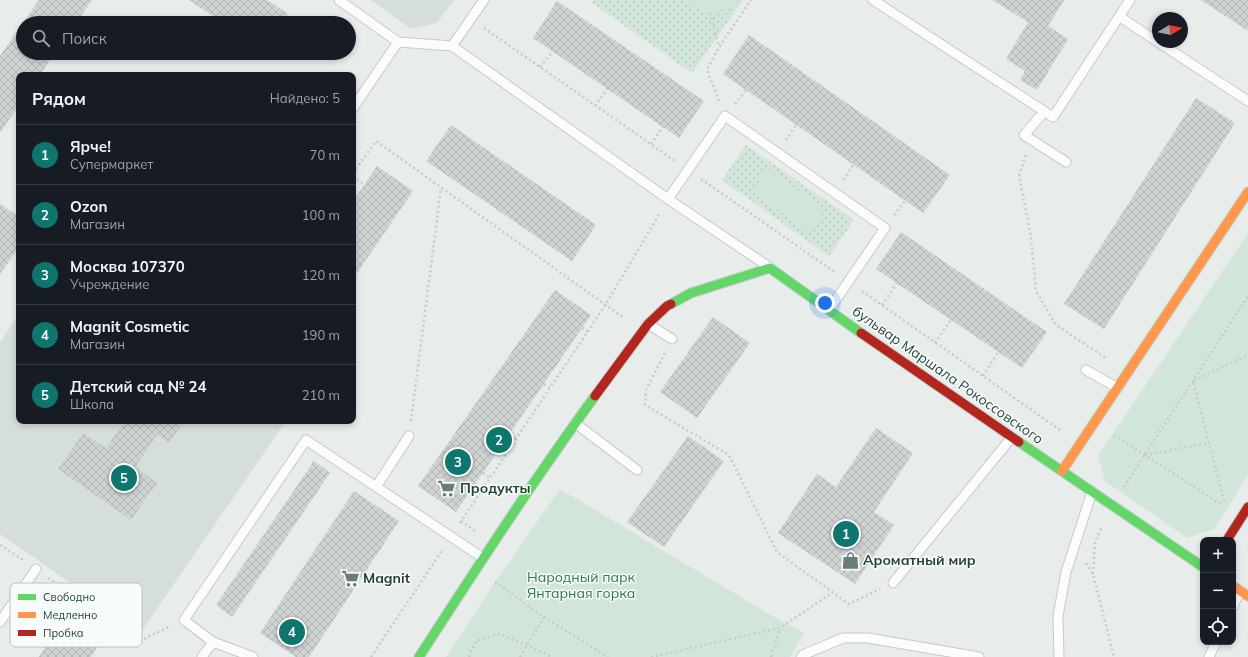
<!DOCTYPE html>
<html lang="ru">
<head>
<meta charset="utf-8">
<style>
	:root { --surface:#171b24; --page:#20242c; --text:#f1f3f6; --muted:#9ea1a6; --line:#363941; --accent:#0f766e }
	body { margin:0; font-family:Mulish,sans-serif; background:var(--page); color:var(--text) }
	.controls { position:absolute; right:12px; bottom:12px; display:grid; overflow:hidden; border-radius:8px; box-shadow:0 2px 6px #0003 }
	.controls button { width:36px; height:36px; display:grid; place-items:center; padding:0; border:0; border-bottom:1px solid var(--line); background:var(--surface); color:var(--text); font:20px sans-serif }
	.compass { position:absolute; left:1152px; top:12px; width:36px; height:36px; border-radius:50%; background:var(--surface); box-shadow:0 2px 6px #0003; rotate:80deg }
	.you { position:absolute; left:825px; top:303px; width:14px; height:14px; margin:-10px; border:3px solid #fff; border-radius:50%; background:#1a73e8; box-shadow:0 0 0 6px #1a73e833 }
	.badge { display:grid; place-items:center; width:26px; height:26px; border-radius:50%; background:var(--accent); color:#fff; font-size:13px; font-weight:700 }
	.pin { position:absolute; translate:-50% -50%; border:2px solid #fff; box-shadow:0 1px 4px #0006 }
	.list { margin:0; padding:0; list-style:none }
	h2 { display:flex; justify-content:space-between; align-items:center; height:52px; margin:0; padding:0 16px; font-size:17px }
	h2 small { font-size:13px; font-weight:400; color:var(--muted) }
	.list li { display:grid; grid-template-columns:26px 1fr auto; gap:12px; align-items:center; box-sizing:border-box; height:60px; padding:0 16px; border-top:1px solid var(--line) }
	.list b { display:block; font-size:15px; white-space:nowrap }
	.list p { margin:0; font-size:13px; white-space:nowrap; color:var(--muted) }
	.list em { font-size:13px; font-style:normal; color:var(--muted) }
	.icon { flex:none; width:22px; height:22px; fill:none; stroke:currentColor; stroke-width:2; stroke-linecap:round; stroke-linejoin:round }
	.map { position:relative; flex:none; width:1248px; height:657px; overflow:hidden }
	.search { position:absolute; background:var(--surface); box-shadow:0 2px 6px #0003; left:16px; top:16px; width:340px; height:44px; display:flex; align-items:center; gap:10px; box-sizing:border-box; padding:0 14px; border-radius:22px; color:var(--muted); font-size:15px }
	.panel { position:absolute; background:var(--surface); box-shadow:0 2px 6px #0003; left:16px; top:72px; width:340px; height:352px; border-radius:8px }
	.map>svg:first-child { display:block }
</style>
</head>
<body>
<div class="map">
<svg width="1248" height="657" viewBox="0 0 1248 657">
	<defs>
		<pattern id="grass-dots" width="8" height="8" patternUnits="userSpaceOnUse"><rect width="8" height="8" fill="#d1e6d8"/><path d="M2 2h.1M6 6h.1" fill="none" stroke="#b3c6ba" stroke-width="1.8" stroke-linecap="round"/></pattern>
		<pattern id="building-cross-hatch" width="8" height="8" patternUnits="userSpaceOnUse"><rect width="8" height="8" fill="#cfd4d2"/><path d="M0 0l8 8M0 8l8-8" fill="none" stroke="#b2b7b5"/></pattern>
	</defs>
	<rect width="100%" height="100%" fill="#e8edeb"/>
	<path fill="#d6dedb" d="M371,0H454L437,23L411,29Z
		M19,314V421H286L141,632L0,534V342Z"/>
	<path fill="url(#grass-dots)" d="M594,0H743L692,73L592,3Z
		M746,145L854,220L829,256L722,180Z"/>
	<path fill="#d1e6d8" d="M688,0H738L734,7L710,13L691,5Z
		M768,169L825,209L809,232L752,192Z
		M1248,233V475L1214,529L1187,538L1105,481L1098,456Z
		M560,489L786,624L804,633L790,657H446L495,582Z"/>
	<path fill="url(#building-cross-hatch)" d="M39,0H92L76,23H23V53H55L40,75H19V105L0,133V56Z
		M189,0H267L288,14L281,23H223Z
		M992,0H1064L1048,26L1068,39L1037,90L1020,80L1025,71L1006,59L1028,22Z
		M1201,0H1248V31L1239,25Z
		M557,1L704,101L679,138L533,38Z
		M749,35L950,175L923,213L723,74Z
		M1196,98L1235,123L1104,329L1064,304Z
		M451,125L596,225L572,261L426,161Z
		M377,166L413,191L353,279V201Z
		M0,204L19,217V247L0,274Z
		M901,232L1047,332L1022,368L876,269Z
		M555,290L591,315L456,512L418,486Z
		M713,317L750,343L697,418L660,392Z
		M125,421H184L169,443L157,435L135,467L157,483L131,520L58,469L83,433L106,448Z
		M876,428L913,453L874,512L894,525L855,584L778,533L817,474L836,487Z
		M688,436L724,461L664,547L627,522Z
		M314,461L330,473L232,617L216,605Z
		M354,491L399,521L309,657H296L260,633Z
		M61,622L98,646L91,657H39Z"/>
	<g fill="none" stroke-linecap="round" stroke-linejoin="round">
		<defs>
			<path id="lane" d="M339,0L398,42L452,46L668,199L769,267
				M873,0L1053,117L1130,0
				M1120,17L1158,42
				M1158,42L1248,101
				M452,46L484,0
				M353,108L398,42
				M1044,112L1024,135L1066,162
				M668,199L725,116L885,228L829,310
				M648,324L672,339
				M1086,370L1118,388
				M575,423L637,470
				M376,487L409,436
				M893,583L1012,437
				M1233,606L1240,591
				M0,622L36,569
				M213,642L253,657
				M202,657L213,642L184,620L306,440L483,558
				M801,657L803,655L843,638H868L979,657
				M1059,657L1058,616L1066,572L1092,492
				M1209,657L1216,642"/>
			<path id="fast" d="M671,304L691,293L770,268L861,333
				M1019,442L1203,567
				M419,657C476,569 533,481 595,396"/>
			<path id="slow" d="M1062,471L1248,192
				M1233,586L1248,596"/>
			<path id="jam" d="M861,333L1019,442
				M595,396L648,324L667,306L671,304
				M1227,540L1248,507"/>
		</defs>
		<use href="#lane" stroke="#c5cac8" stroke-width="11"/>
		<use href="#fast" stroke="#c3cbc8" stroke-width="11"/>
		<use href="#slow" stroke="#c3cbc8" stroke-width="11"/>
		<use href="#jam" stroke="#c3cbc8" stroke-width="11"/>
		<path stroke="#c3ccca" stroke-width="2.5" stroke-dasharray="2 3" stroke-linecap="butt" d="M710,13L719,47
			M484,28L675,161
			M540,67L553,51
			M719,101L707,70L719,47L751,0
			M735,104L746,90
			M595,106L607,89
			M786,140L796,125
			M651,144L663,127
			M1026,155L1019,176L1031,237L1036,291L1056,325L1107,359
			M353,173L376,141L624,318
			M353,176L364,184
			M701,179L836,273
			M844,180L853,165
			M894,215L905,201
			M862,291L1060,430
			M882,305L897,283
			M582,328L588,332
			M935,343L951,320
			M665,353L646,390L645,405L729,455L777,552L849,604L880,589
			M983,376L998,352
			M544,384L550,388
			M411,421L441,188
			M509,435L516,439
			M1114,435L1222,505
			M1145,455L1209,443
			M483,473L490,478
			M1124,487L1248,296
			M1224,501L1193,381L1248,355
			M461,521L475,531
			M460,523L606,304L660,213
			M0,545L23,560
			M1086,563L1093,574L1114,657
			M1093,574L1095,542L1102,526
			M48,578L141,640L171,626
			M495,582L544,617L608,657
			M19,622L48,642
			M371,657L443,549
			M469,657L476,641L499,634L527,645L552,657
			M520,657L544,617
			M651,657L780,628L833,592
			M771,657L780,629"/>
		<use href="#lane" stroke="#fcfcfc" stroke-width="9"/>
		<use href="#fast" stroke="#63d668" stroke-width="9"/>
		<use href="#slow" stroke="#ff974d" stroke-width="9"/>
		<use href="#jam" stroke="#b3261e" stroke-width="9"/>
	</g>
	<defs>
		<symbol id="supermarket-bare" viewBox="-9 -9 18 18"><path d="M-6-5.5h2.5l.6 2H6L4.5 2H-2.5L-4.4-4H-6ZM-1.5 3.2a1.3 1.3 0 1 0 .1 0ZM3 3.2a1.3 1.3 0 1 0 .1 0Z" fill="#697e78" stroke="#f7fbf9" stroke-width="2.5" paint-order="stroke"/></symbol>
		<symbol id="shop-bare" viewBox="-9 -9 18 18"><path d="M-5-2.5h2.3a2.7 3.5 0 0 1 5.4 0H5L5.5 6h-11ZM-1.5-2.5h3a1.5 2.3 0 0 0-3 0Z" fill="#697e78" stroke="#f7fbf9" stroke-width="2.5" paint-order="stroke"/></symbol>
	</defs>
	<g fill-rule="evenodd">
		<use href="#supermarket-bare" x="434" y="476" width="25" height="25"/>
		<use href="#shop-bare" x="838" y="548" width="25" height="25"/>
		<use href="#supermarket-bare" x="338" y="566" width="25" height="25"/>
	</g>
	<g text-anchor="middle" dominant-baseline="central" stroke-width="3" stroke-linejoin="round" paint-order="stroke">
		<g font-size="14" fill="#24423a" stroke="#f7fbf9">
			<text transform="translate(948 375) rotate(35)">бульвар Маршала Рокоссовского</text>
		</g>
		<g font-size="14" font-weight="bold" fill="#24423a" stroke="#f7fbf9" text-anchor="start">
			<text x="460" y="488">Продукты</text>
			<text x="863" y="560">Ароматный мир</text>
			<text x="363" y="578">Magnit</text>
		</g>
		<g font-size="14" fill="#2d7a4b" stroke="#f7fbf9">
			<text x="581" y="577">Народный парк<tspan x="581" dy="16">Янтарная горка</tspan></text>
		</g>
	</g>
	<rect x="10" y="583" width="132" height="64" rx="6" fill="#f7fbf9" stroke="#b8c4c0" stroke-width="1"/>
	<rect x="18" y="594" width="18" height="6" fill="#63d668"/>
	<rect x="18" y="612" width="18" height="6" fill="#ff974d"/>
	<rect x="18" y="630" width="18" height="6" fill="#b3261e"/>
	<g font-size="11" fill="#24423a">
		<text x="43" y="601">Свободно</text>
		<text x="43" y="619">Медленно</text>
		<text x="43" y="637">Пробка</text>
	</g>
</svg>
<div class="controls">
<button>+</button>
<button>−</button>
<button><svg class="icon" aria-label="locate" viewBox="0 0 24 24"><circle cx="12" cy="12" r="6"/><path d="M12 2v4M12 18v4M2 12h4M18 12h4"/></svg></button>
</div>
<svg class="compass" viewBox="-18 -18 36 36"><path d="M0-13l5 13h-10z" fill="#e53935"/><path d="M0 13l5-13h-10z" fill="#9ea1a6"/></svg>
<div class="you"></div>
<div class="pin badge" style="left:846px;top:534px">1</div>
<div class="pin badge" style="left:499px;top:440px">2</div>
<div class="pin badge" style="left:458px;top:462px">3</div>
<div class="pin badge" style="left:292px;top:632px">4</div>
<div class="pin badge" style="left:124px;top:478px">5</div>
<div class="search"><svg class="icon" aria-label="search" viewBox="0 0 24 24"><circle cx="10" cy="10" r="6"/><path d="M15 15l6 6"/></svg>Поиск</div>
<section class="panel">
<h2>Рядом<small>Найдено: 5</small></h2>
<ul class="list">
<li><span class="badge">1</span><div><b>Ярче!</b><p>Супермаркет</p></div><em>70 m</em></li>
<li><span class="badge">2</span><div><b>Ozon</b><p>Магазин</p></div><em>100 m</em></li>
<li><span class="badge">3</span><div><b>Москва 107370</b><p>Учреждение</p></div><em>120 m</em></li>
<li><span class="badge">4</span><div><b>Magnit Cosmetic</b><p>Магазин</p></div><em>190 m</em></li>
<li><span class="badge">5</span><div><b>Детский сад № 24</b><p>Школа</p></div><em>210 m</em></li>
</ul>
</section>
</div>
</body>
</html>
